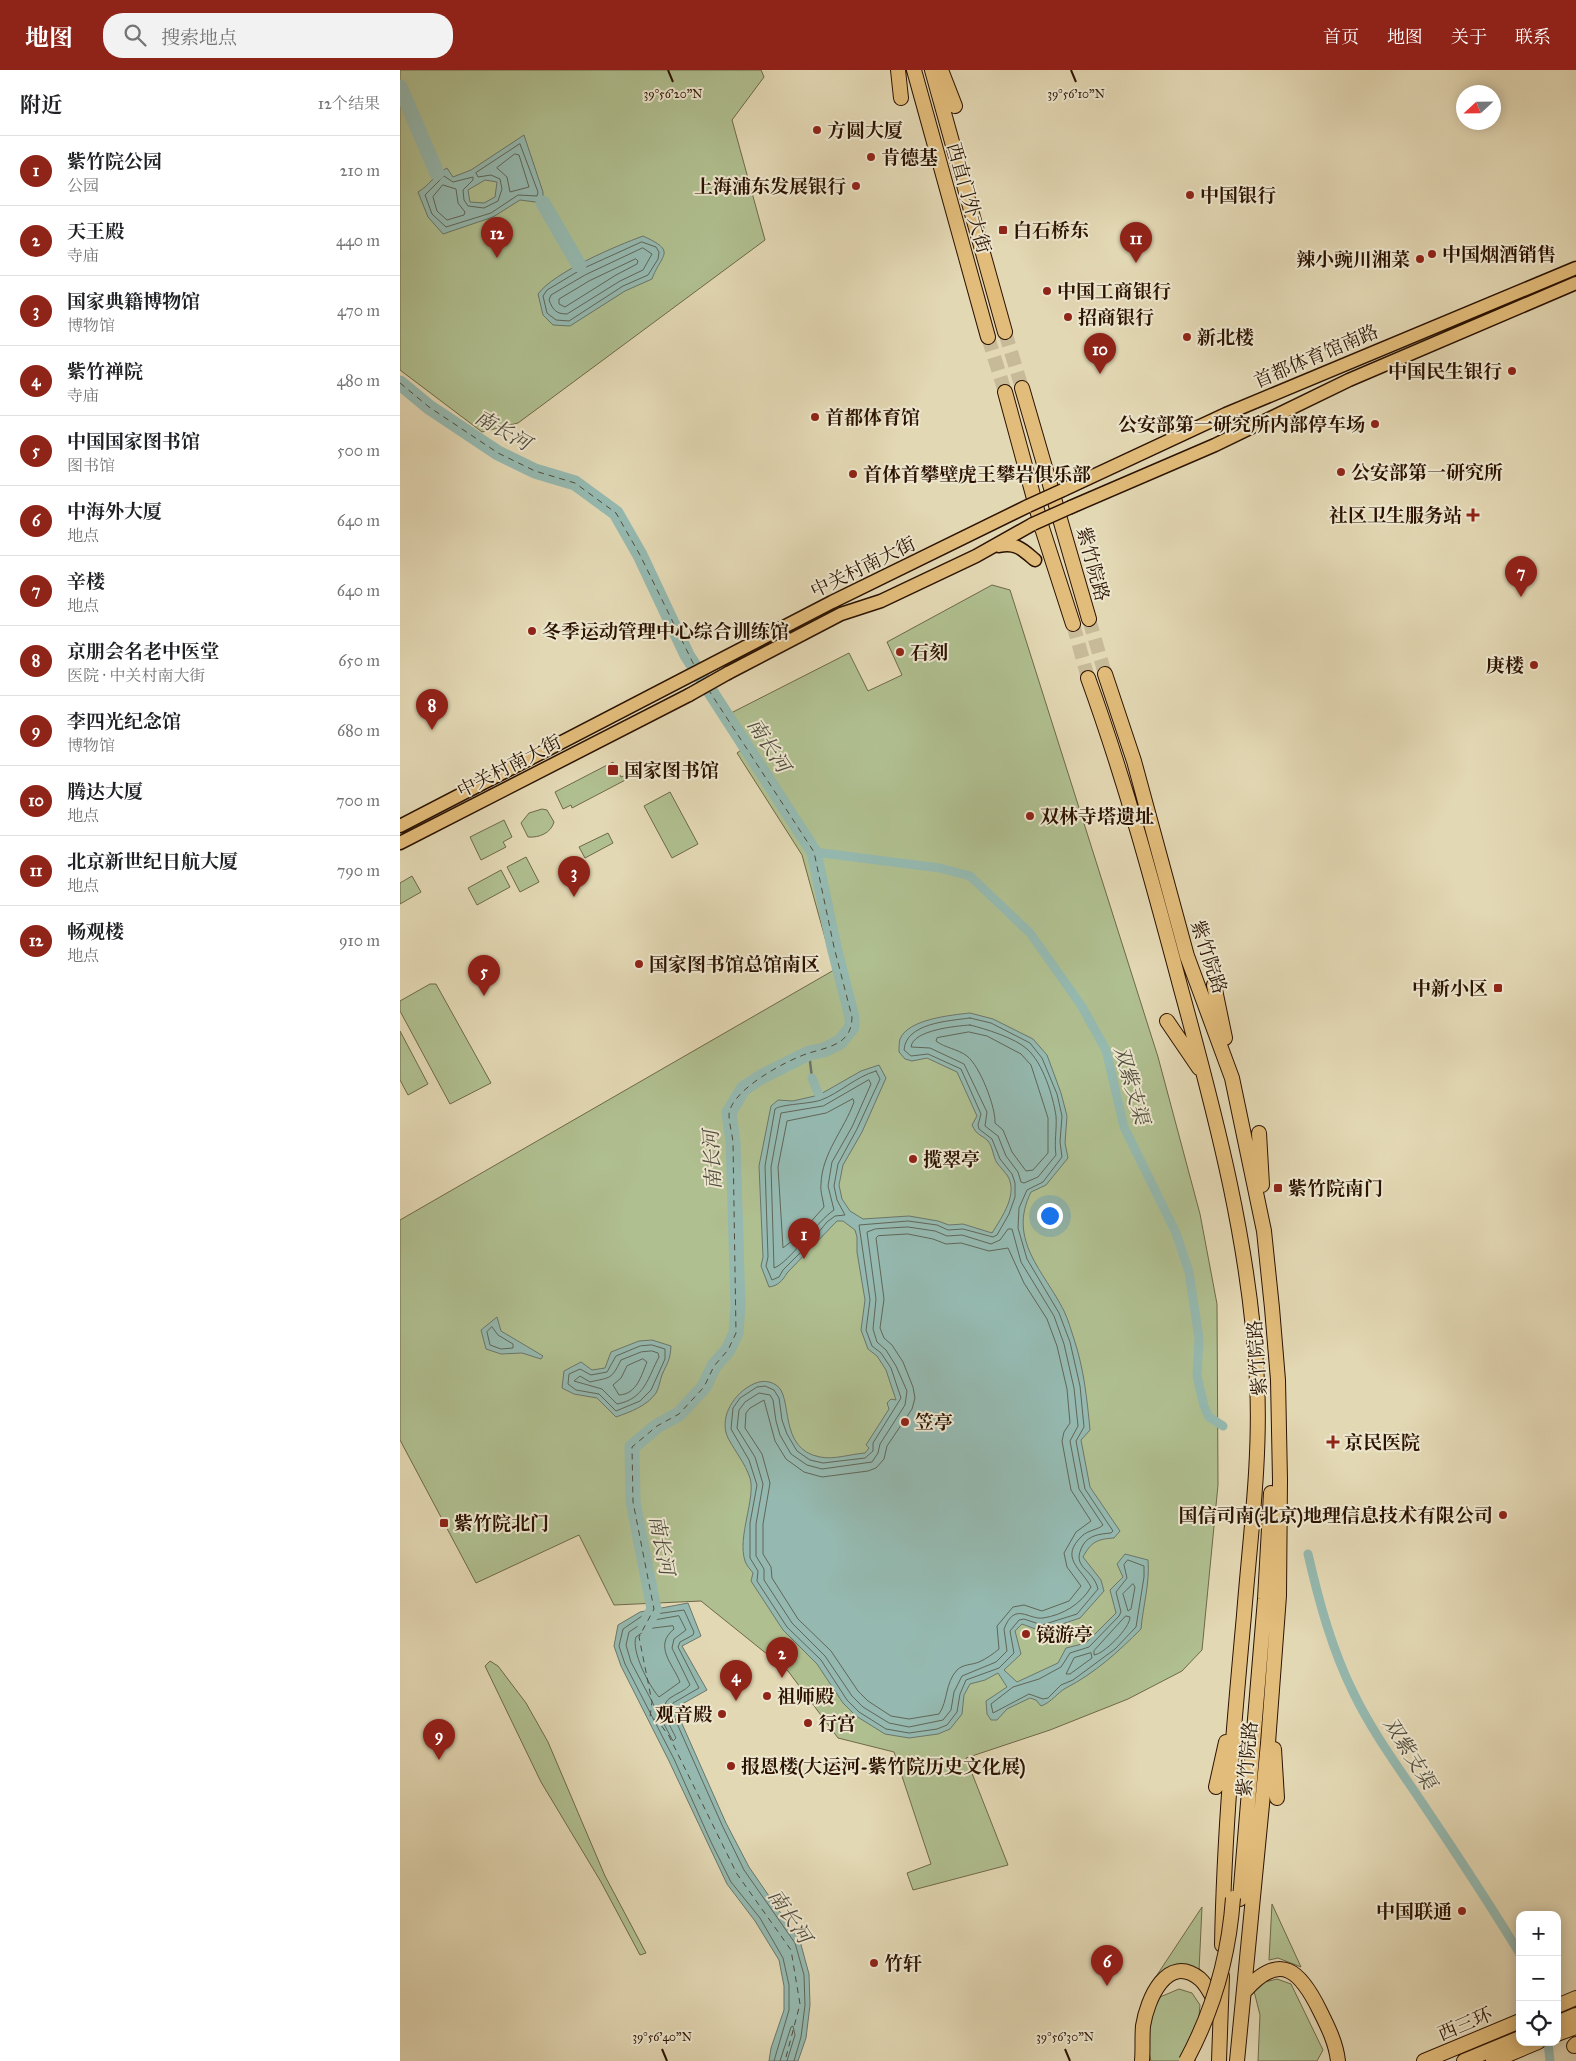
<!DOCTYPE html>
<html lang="zh">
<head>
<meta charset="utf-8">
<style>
	:root { --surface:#fff; --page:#f2f2f2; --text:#202124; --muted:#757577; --line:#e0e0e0; --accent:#8f2418 }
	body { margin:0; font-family:"IM FELL Great Primer","Noto Serif SC",serif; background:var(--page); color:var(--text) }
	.controls { position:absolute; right:15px; bottom:15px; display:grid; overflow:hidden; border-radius:10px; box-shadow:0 2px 12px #0003 }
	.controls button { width:45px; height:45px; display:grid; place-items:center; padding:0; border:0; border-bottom:1px solid var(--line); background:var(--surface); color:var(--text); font:25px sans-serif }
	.compass { position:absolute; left:1056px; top:15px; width:45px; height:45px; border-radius:50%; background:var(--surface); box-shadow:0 2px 12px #0003; rotate:248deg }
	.you { position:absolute; left:649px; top:1145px; width:18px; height:18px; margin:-12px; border:4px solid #fff; border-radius:50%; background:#1a73e8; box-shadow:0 0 0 8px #1a73e833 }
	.badge { display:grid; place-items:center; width:32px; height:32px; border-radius:50%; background:var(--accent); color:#fff; font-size:16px; font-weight:700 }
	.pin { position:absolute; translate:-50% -41px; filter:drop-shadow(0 1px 2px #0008) }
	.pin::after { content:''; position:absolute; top:26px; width:18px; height:15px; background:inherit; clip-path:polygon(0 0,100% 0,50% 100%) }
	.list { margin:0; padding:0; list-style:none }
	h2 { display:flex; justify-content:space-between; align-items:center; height:65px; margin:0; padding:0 20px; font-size:21px }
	h2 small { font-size:16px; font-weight:400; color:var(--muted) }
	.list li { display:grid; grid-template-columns:32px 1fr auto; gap:15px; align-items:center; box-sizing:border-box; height:70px; padding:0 20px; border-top:1px solid var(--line) }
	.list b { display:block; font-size:19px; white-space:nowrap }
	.list p { margin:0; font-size:16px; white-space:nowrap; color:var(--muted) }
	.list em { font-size:16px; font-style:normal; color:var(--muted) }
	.icon { flex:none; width:28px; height:28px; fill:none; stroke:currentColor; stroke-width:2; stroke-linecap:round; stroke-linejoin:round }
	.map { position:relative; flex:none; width:1176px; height:1991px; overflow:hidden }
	header { display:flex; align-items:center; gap:30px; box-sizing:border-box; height:70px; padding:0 25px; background:var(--accent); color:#fff }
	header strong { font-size:24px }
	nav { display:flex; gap:28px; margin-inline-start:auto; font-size:18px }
	.search { width:350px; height:45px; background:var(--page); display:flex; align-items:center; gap:12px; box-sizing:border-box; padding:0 18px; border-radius:20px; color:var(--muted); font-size:19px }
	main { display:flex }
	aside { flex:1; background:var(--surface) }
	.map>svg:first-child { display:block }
</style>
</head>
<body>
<header>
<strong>地图</strong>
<div class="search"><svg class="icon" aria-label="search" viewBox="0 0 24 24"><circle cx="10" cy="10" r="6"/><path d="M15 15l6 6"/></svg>搜索地点</div>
<nav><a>首页</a><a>地图</a><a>关于</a><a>联系</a></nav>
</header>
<main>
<aside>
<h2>附近<small>12个结果</small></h2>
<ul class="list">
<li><span class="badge">1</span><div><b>紫竹院公园</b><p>公园</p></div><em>210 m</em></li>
<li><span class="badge">2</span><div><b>天王殿</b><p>寺庙</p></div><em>440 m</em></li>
<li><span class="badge">3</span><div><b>国家典籍博物馆</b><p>博物馆</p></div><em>470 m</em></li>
<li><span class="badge">4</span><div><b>紫竹禅院</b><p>寺庙</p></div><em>480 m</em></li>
<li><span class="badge">5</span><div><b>中国国家图书馆</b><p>图书馆</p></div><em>500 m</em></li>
<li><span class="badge">6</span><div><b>中海外大厦</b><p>地点</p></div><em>640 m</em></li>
<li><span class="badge">7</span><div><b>辛楼</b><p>地点</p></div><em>640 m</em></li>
<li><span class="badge">8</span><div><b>京朋会名老中医堂</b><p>医院 · 中关村南大街</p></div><em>650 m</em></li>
<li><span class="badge">9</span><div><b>李四光纪念馆</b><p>博物馆</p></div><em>680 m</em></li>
<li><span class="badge">10</span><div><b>腾达大厦</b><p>地点</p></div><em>700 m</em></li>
<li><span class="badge">11</span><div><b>北京新世纪日航大厦</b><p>地点</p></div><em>790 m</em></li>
<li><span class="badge">12</span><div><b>畅观楼</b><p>地点</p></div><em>910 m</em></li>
</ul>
</aside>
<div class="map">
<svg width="1176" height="1991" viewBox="0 0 1176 1991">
	<rect width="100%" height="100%" fill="#e3d8b4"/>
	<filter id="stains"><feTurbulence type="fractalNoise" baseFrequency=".004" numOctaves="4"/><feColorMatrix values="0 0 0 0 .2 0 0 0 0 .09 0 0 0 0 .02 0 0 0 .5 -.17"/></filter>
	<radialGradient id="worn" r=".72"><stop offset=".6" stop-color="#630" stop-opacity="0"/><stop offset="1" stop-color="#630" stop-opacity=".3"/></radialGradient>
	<path fill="#b0bf90" stroke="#6e6848" d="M0,0H361L364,7L332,50L365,170L118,353L82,362L0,300Z
		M592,515L610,520L758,987L800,1144L817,1234L818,1415L802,1580L782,1601L728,1629L650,1660L566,1688L608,1795L513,1820L507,1803L531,1794L494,1682L438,1668L388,1601L301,1531L214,1535L179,1465L76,1513L0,1370V1150L434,900L402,785L337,683L350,674L331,643L449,583L468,621L502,605L487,572Z
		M213,692L221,707L231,703L233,706L172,738L171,735L163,739L155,722Z
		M270,722L298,774L272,788L244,736Z
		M142,739L147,740L154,752C151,763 139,768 128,767L121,753L129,743Z
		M104,750L112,767L103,772L106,777L81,790L70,767Z
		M208,763L213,773L185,788L179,777Z
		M126,787L139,812L120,822L107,797Z
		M101,800L110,817L77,835L68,818Z
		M12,806L21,822L0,834V813Z
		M30,914H36L91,1013L50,1034L0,941V931Z
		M0,961L28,1014L8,1025L0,1010Z
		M90,1591L98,1596L126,1633L148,1672L205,1806L246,1883L240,1885L201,1812L141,1712L85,1596Z
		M872,1834L901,1897L878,1888L869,1890Z
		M802,1837L799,1901L768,1899L755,1908Z
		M877,1909L891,1914L923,1980L917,1991H858L860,1945L854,1921L865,1912Z
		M779,1919L792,1923L800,1935L795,1991H751L746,1969L753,1939L760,1927Z"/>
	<path fill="#95b9b0" stroke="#6b766a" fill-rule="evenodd" d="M124,65L143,122V133L120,130L93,147L43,164L28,147L18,122C30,115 35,104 47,98L53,107L71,100ZM85,110L97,112L95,127L84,133L70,132L68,120Z
		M243,166C278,182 261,184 252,209L225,221L170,256L153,255L143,245L138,224C154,202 216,176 243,166Z
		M570,943L593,949L633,969L647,985L661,1023L667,1046L665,1073L668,1088L646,1115L631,1122C607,1170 644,1201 664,1241C668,1249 671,1260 674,1269C684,1299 687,1329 690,1360L681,1370L690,1417L720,1461L714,1468C697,1469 691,1472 683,1487L701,1510L704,1521L680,1548L641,1561L622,1554L615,1561L621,1584L604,1600L617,1612L658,1593L666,1578L686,1573L716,1543L710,1520L723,1507L717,1494L725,1484L748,1490C750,1513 743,1536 741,1559C718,1582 695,1603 666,1618C657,1623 652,1632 641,1636L636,1630L630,1628L607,1639L597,1650H591L587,1644L586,1631L607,1617L598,1603L585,1610L570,1614L564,1625L562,1644L550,1659L538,1664L509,1668L485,1664L456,1646L443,1633L417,1594L383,1560L351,1511L353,1503C351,1500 346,1495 345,1491C337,1467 356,1428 350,1408C345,1393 336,1383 328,1368C319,1349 332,1327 348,1317C357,1311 367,1309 376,1315C394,1326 377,1379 420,1387C433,1390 451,1384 465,1383L469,1378L466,1375L489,1339L487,1333L491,1329L496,1330L486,1300L477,1286L468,1279L461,1260L465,1230L457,1182V1167L455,1160L443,1151H437L387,1203C383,1210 378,1216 369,1217L361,1196L363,1187L359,1096L371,1036L378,1030L393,1031L419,1025L461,1001L479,995L486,1008L462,1062L443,1095L439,1115L442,1129L450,1141L463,1149L509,1146L538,1151L549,1155L563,1154L592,1163C602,1147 619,1123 607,1105C604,1101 600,1097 597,1093C593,1087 593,1077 588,1071C581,1064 577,1066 572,1055L577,1046L557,1002L527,988L512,991L505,989L499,982C499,978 499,973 500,969C508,949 552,945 570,943Z
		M97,1247L101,1261L143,1286L141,1289L122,1283L101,1284L86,1279L81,1260Z
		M252,1270L271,1276C270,1291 268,1291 262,1305C260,1310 259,1318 256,1323C247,1336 230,1342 216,1347L197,1328L174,1324L162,1318L164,1301L181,1292L192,1300L205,1298L211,1282L239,1271Z
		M288,1533L301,1566L282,1576L307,1620L275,1638L326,1753L349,1797L400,1871L409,1904L410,1935L406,1968L398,1991H369L371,1978L384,1940V1916L379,1890L355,1851L327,1814L269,1691L221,1596L214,1576L218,1555L240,1542Z"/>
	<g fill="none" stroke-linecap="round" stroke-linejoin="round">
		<path stroke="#606658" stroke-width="1" d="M120,74L138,122L137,126L118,125L91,143L46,157L32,144L25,125L44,106L53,112L73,107V110L63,120L64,130L68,136L84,138L98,131L102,119L100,109L91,105L78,107L76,103Z
			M115,84L119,85L129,117L110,122L107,107L97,98Z
			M43,115L56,119L58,133L65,142L64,145L47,150L37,141L33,127Z
			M242,172L256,177L259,182L258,189L248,205L223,216L169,251L156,250L147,243L143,226L147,220L182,199Z
			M243,178L252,184L243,200L220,211L167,244C156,244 153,240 149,230L151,225L185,205Z
			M236,189L238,191L237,194L216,205L165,237L159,234V229L189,211Z
			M570,948L591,953L630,973L642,988L657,1024L662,1046L660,1072L662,1087L643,1112L627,1120L619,1138L618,1158L627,1189L659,1243L670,1272L680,1316L684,1357L676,1371L685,1419L713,1461L711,1463C700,1464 689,1465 683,1475C670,1498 693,1498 698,1519L677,1544L642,1555L624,1549L619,1550L610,1561L614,1583L599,1598L566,1610L560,1624L557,1642L547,1655L537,1659L509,1663L486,1659L459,1642L447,1630L421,1590L387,1557L357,1511L358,1501L350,1488V1453L357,1415L349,1390L331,1359L333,1338L340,1328L357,1317L365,1316L374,1320L379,1328L382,1350L387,1364L397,1381L410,1390L423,1393L465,1388L473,1381V1373L501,1328L491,1298L481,1283L472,1276L466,1260L470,1230L459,1155L508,1151L537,1155L548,1160L563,1159L593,1167L597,1165L609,1144L615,1127V1113L612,1104L600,1089L592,1069L579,1059L578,1055L581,1044L561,999L528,984L511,986L504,980C506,953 548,951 570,948Z
			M570,955C586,959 615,968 627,979C643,993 653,1026 656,1046C657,1059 654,1072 656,1085L638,1107L624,1113L621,1112L618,1102L606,1086L598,1066L585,1056L587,1042L564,994L530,978L511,977C513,960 556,956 570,955Z
			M569,962L587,966L621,984L631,995L648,1048V1083L633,1100L626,1101L612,1082L603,1060L595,1053C596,1038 580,996 567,986C558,979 545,978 536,971L537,968Z
			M476,1001L480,1009L457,1059L438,1094L434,1116L437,1130L445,1145L435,1146L427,1152L408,1175L383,1200L379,1207L372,1210L366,1196L368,1187L365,1096L375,1039C381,1034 410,1034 421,1030C440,1023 455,1007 476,1001Z
			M469,1010L471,1014L452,1057L432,1092L428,1116L434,1140C417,1151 389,1193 374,1198L371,1097L381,1043L423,1036Z
			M453,1029L454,1032C444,1060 422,1083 421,1114C420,1121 423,1129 424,1137L398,1166L383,1178L378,1097L387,1051L426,1043Z
			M508,1157L535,1161L547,1166L562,1165L591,1174L600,1170L608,1159H612L621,1192L654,1246L664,1274L674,1318L678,1356L670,1371L679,1419L703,1455C698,1460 688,1460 682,1466C659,1488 681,1498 691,1517C681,1534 663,1545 643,1548C628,1550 615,1531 604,1559L607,1581L596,1592L562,1606L554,1622L551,1640L543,1650L509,1657L489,1653L463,1637L452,1626L425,1586L392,1553L364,1510V1499L356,1486V1454L363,1414L355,1387L337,1358L339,1340L345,1332L359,1323L370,1325L373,1330L376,1351L380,1365L391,1384L407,1395L422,1399L472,1392L478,1383L480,1374L505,1335L507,1321L496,1296L486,1280L477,1272L473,1259L476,1229L467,1162L475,1159Z
			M508,1164L533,1169L546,1174L561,1173L589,1181L608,1178L624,1213L647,1249L657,1276L667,1319L670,1353L664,1362L662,1371L671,1420L691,1451L676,1462L664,1483L667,1497L681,1516L669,1531L642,1541L624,1535L613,1537L597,1556L599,1579C593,1584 586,1589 579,1592C572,1595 563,1594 557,1600C545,1613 548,1631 539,1644L509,1649L491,1646L468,1631L458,1621L431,1581L398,1549L372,1508L371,1497L363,1484V1454L370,1413L362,1384L345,1358L346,1343L350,1338L364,1330L375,1371L386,1389L404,1402L422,1407L468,1401L476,1398L484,1389L487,1376L512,1339L515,1328L513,1317L503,1292L492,1275L484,1268L480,1258L484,1229L476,1168L478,1166Z
			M92,1257L98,1265L113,1274V1278L101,1279L90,1275L87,1262Z
			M252,1275L265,1279V1289L251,1320L240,1331L216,1341L199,1324L176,1320L168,1314L169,1304L180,1299L191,1305L207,1302L216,1286L240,1276Z
			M252,1281L258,1283L259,1287C248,1307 245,1329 217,1334L202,1319L174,1311L180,1306L190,1312C211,1307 211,1310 221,1290L241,1282Z
			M243,1289L247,1292C241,1306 237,1324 219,1325L213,1315L221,1308L227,1296Z
			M728,1490L744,1496V1507L736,1557L715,1579L673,1610L661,1615L648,1628L643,1629L629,1624L593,1643L591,1634L613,1617L639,1609L661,1597L670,1583L689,1577L719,1546L721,1542L716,1522L727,1508L724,1495Z
			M733,1514L735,1517L731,1539L728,1541L723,1524Z
			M279,1546L286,1560L274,1569L272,1578L290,1615C285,1621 277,1623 270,1628C257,1637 271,1657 276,1668L273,1671L231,1592L226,1575L229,1562L244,1552Z
			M726,1546L730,1547C730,1558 704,1584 694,1585V1581Z
			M273,1556L274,1559C253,1576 273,1594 280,1612L259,1627C249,1616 231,1581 236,1567L247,1559Z
			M691,1583L692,1588L670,1604H666L674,1588Z
			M374,1991L389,1940V1915L383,1888L360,1848L331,1812L311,1772L274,1689L225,1594L219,1576L223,1559L242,1546L284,1540L294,1562L293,1565L280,1572L278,1577L299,1618L273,1633L271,1640L322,1755L344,1800L395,1873L404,1905L405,1935L401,1967L394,1991
			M380,1991L391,1957L393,1956L395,1965L387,1991"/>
		<path stroke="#6b766a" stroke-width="2.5" d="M409,983L412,1008"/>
		<path stroke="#95b9b0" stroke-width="9" d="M414,782L540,798L570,806L630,863L681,935L706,980L724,1057L776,1163L789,1202L799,1268L797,1306L804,1336L809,1347L823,1356
			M412,1008L419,1025
			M908,1484C919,1532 932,1580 954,1624C973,1663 999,1698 1023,1734C1056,1783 1089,1833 1120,1884
			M1148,1972L1150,1991"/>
		<path stroke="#95b9b0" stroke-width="15" d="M0,17L37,103
			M143,133L179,195
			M0,313L29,337L98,383L135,401L175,413L216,443L240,485L287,585L414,782L434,877L452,947V957L440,972L424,980L409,983L361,1007L343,1019L329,1043L333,1072L338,1236L336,1263L328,1280L314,1296L304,1317L279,1344L257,1356L232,1377L233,1432L254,1539L245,1556"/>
		<path stroke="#504c3e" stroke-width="1" stroke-dasharray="6 5" stroke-linecap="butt" d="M0,313L29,337L98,383L135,401L175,413L216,443L240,485L295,597
			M308,619L414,782L434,877L452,947C452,974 429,977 409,983C387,990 330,1020 329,1045C329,1053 332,1063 333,1072L336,1263L328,1280L314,1296L304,1317L279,1344L257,1356L232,1377L233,1432L254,1539L239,1567L252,1632L250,1647L258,1651L269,1666L337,1804L391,1880L400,1934L385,1991"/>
		<path stroke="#c7ba99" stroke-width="14" stroke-dasharray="14 7" stroke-linecap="butt" d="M605,262L622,318
			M588,267L605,322
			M689,549L705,604
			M673,554L688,608"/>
		<defs>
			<path id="major" d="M663,420L826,344L1176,198
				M671,437L815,375L949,310L1176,213
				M599,476C616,472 623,480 635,490
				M328,603L441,544L481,531L576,486L633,454
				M0,756L432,532L628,436
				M0,773L289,625"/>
			<path id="highway" d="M498,0L501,28
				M514,0L588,267
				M532,0L605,262
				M541,0L555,36
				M622,318L689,549
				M605,322L642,458L673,554
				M705,604L734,691L787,886L832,1008L864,1161L872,1238L878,1310L880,1410L879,1526L868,1673L837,1991
				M688,608C725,710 753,814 781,919C816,1047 851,1179 857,1312C861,1389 850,1468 844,1545C834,1654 824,1765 822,1875
				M814,915L825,968
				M767,951L799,998
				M859,1063L862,1115
				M874,1679L877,1728
				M816,1717L826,1672
				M840,1829L865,1529L871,1423
				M845,1921C881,1880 901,1902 920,1941C928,1957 936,1973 938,1991
				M1157,1936L1176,1928
				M1157,1953L1176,1945
				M1157,1964L1176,1957
				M1174,1976L1176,1974
				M742,1991C743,1980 742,1967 743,1956C747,1930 767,1882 800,1909C808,1916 812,1927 817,1935
				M819,1991L822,1906
				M1024,1991L1120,1951
				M1064,1991L1120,1968
				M1093,1991L1138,1972"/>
		</defs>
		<use href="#major" stroke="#2b1200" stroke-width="15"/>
		<use href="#highway" stroke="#2b1200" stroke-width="16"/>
		<use href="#major" stroke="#e2bc7a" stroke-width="12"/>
		<use href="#highway" stroke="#e2bc7a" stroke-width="14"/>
		<defs>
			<path id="major-bridge" d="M628,436L663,420
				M633,454L671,437
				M289,625L328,603"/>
			<path id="highway-bridge" d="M786,1991C813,1941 829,1885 833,1828"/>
		</defs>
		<use href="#major-bridge" stroke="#2b1200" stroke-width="15" stroke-linecap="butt"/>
		<use href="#highway-bridge" stroke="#2b1200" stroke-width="16" stroke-linecap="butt"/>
		<use href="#major-bridge" stroke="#e2bc7a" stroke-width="12"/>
		<use href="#highway-bridge" stroke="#e2bc7a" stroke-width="14"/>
	</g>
	<path fill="none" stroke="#2b1200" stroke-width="2" d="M268,0L273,12M671,0L676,12M262,1979L267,1991M665,1979L670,1991"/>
	<g fill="#8f2418" stroke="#ede6ce" stroke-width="2">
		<circle cx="417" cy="60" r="5"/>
		<circle cx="471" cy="87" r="5"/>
		<circle cx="456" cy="116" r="5"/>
		<circle cx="790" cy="125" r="5"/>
		<rect x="598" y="155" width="10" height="10" rx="2.5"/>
		<circle cx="1032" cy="184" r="5"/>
		<circle cx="1020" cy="189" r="5"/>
		<circle cx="647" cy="221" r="5"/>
		<circle cx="668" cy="247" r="5"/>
		<circle cx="787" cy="267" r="5"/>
		<circle cx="1112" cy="301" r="5"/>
		<circle cx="415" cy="347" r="5"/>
		<circle cx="975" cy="354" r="5"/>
		<circle cx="941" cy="402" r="5"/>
		<circle cx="453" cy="404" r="5"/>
		<path d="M1070.5 437.5h5v5h5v5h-5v5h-5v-5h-5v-5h5z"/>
		<circle cx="132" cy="561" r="5"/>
		<circle cx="500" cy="582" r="5"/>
		<circle cx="1134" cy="595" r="5"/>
		<rect x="207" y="694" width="12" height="12" rx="2.5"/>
		<circle cx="630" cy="746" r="5"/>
		<circle cx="239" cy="894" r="5"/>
		<rect x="1093" y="913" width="10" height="10" rx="2.5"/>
		<circle cx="513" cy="1089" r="5"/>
		<rect x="873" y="1113" width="10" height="10" rx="2.5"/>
		<circle cx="505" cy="1352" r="5"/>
		<path d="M930.5 1364.5h5v5h5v5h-5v5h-5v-5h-5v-5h5z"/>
		<circle cx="1103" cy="1445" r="5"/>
		<rect x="39" y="1448" width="10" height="10" rx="2.5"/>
		<circle cx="626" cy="1564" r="5"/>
		<circle cx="367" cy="1626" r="5"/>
		<circle cx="322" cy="1644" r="5"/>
		<circle cx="408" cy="1653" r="5"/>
		<circle cx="331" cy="1696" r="5"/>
		<circle cx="1062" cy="1841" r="5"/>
		<circle cx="474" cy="1893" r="5"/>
	</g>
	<g text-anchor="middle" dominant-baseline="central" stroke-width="4" stroke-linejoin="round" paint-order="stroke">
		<g font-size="19" font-weight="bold" fill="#2b1200" stroke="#ede6ce" text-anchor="start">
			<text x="427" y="60">方圆大厦</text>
			<text x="481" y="87">肯德基</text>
			<text x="446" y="116" text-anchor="end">上海浦东发展银行</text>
			<text x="800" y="125">中国银行</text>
			<text x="613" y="160">白石桥东</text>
			<text x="1042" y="184">中国烟酒销售</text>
			<text x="1010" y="189" text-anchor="end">辣小豌川湘菜</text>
			<text x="657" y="221">中国工商银行</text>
			<text x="678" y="247">招商银行</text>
			<text x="797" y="267">新北楼</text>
			<text x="1102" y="301" text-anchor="end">中国民生银行</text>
			<text x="425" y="347">首都体育馆</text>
			<text x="965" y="354" text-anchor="end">公安部第一研究所内部停车场</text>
			<text x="951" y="402">公安部第一研究所</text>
			<text x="463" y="404">首体首攀壁虎王攀岩俱乐部</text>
			<text x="1062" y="445" text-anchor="end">社区卫生服务站</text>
			<text x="142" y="561">冬季运动管理中心综合训练馆</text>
			<text x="510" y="582">石刻</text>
			<text x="1124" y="595" text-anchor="end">庚楼</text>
			<text x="224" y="700">国家图书馆</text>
			<text x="640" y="746">双林寺塔遗址</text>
			<text x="249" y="894">国家图书馆总馆南区</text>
			<text x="1088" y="918" text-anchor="end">中新小区</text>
			<text x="523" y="1089">揽翠亭</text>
			<text x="888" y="1118">紫竹院南门</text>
			<text x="515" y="1352">笠亭</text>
			<text x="944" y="1372">京民医院</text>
			<text x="1093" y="1445" text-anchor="end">国信司南(北京)地理信息技术有限公司</text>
			<text x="54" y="1453">紫竹院北门</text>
			<text x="636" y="1564">镜游亭</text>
			<text x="377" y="1626">祖师殿</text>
			<text x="312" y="1644" text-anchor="end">观音殿</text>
			<text x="418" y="1653">行宫</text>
			<text x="341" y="1696">报恩楼(大运河-紫竹院历史文化展)</text>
			<text x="1052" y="1841" text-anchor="end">中国联通</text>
			<text x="484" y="1893">竹轩</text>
		</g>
		<g font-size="19" fill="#2b1200" stroke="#ede6ce">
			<text transform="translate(569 128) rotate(74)">西直门外大街</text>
			<text transform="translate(916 286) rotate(-23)">首都体育馆南路</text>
			<text transform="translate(693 494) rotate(75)">紫竹院路</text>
			<text transform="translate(463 497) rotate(-26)">中关村南大街</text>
			<text transform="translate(109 696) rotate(-27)">中关村南大街</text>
			<text transform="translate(809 887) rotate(72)">紫竹院路</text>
			<text transform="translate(857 1288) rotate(-94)">紫竹院路</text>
			<text transform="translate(847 1689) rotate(-85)">紫竹院路</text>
			<text transform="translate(1065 1954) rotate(-23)">西三环</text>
		</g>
		<g font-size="20" font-style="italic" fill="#504c3e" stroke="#ede6ce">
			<text transform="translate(103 360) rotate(30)">南长河</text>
			<text transform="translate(369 675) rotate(57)">南长河</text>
			<text transform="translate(732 1015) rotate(74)">双紫支渠</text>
			<text transform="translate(312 1090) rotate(-93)">南长河</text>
			<text transform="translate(262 1475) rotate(79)">南长河</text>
			<text transform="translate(1010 1683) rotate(58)">双紫支渠</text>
			<text transform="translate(390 1846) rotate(56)">南长河</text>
		</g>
	</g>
	<g font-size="12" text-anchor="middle" fill="#2b1200" stroke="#ede6ce" stroke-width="4" stroke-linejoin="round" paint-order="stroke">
		<text x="273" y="28">39°56'20"N</text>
		<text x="676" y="28">39°56'10"N</text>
		<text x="262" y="1971">39°56'40"N</text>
		<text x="665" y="1971">39°56'30"N</text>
	</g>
	<rect width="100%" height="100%" filter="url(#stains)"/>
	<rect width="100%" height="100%" fill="url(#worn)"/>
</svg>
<div class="controls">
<button>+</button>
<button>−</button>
<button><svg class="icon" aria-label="locate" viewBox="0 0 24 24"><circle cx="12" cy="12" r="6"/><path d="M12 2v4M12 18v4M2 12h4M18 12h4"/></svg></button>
</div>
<svg class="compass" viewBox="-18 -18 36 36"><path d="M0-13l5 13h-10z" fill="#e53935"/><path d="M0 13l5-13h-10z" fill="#757577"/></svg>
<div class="you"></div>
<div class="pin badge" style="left:404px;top:1189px">1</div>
<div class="pin badge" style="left:382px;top:1608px">2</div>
<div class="pin badge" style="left:174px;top:827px">3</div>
<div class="pin badge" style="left:336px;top:1631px">4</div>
<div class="pin badge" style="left:84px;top:926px">5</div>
<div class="pin badge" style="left:707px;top:1916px">6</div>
<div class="pin badge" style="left:1121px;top:527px">7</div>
<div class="pin badge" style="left:32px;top:660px">8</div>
<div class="pin badge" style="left:39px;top:1690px">9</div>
<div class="pin badge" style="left:700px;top:304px">10</div>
<div class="pin badge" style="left:736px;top:193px">11</div>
<div class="pin badge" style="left:97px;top:188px">12</div>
</div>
</main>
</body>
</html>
